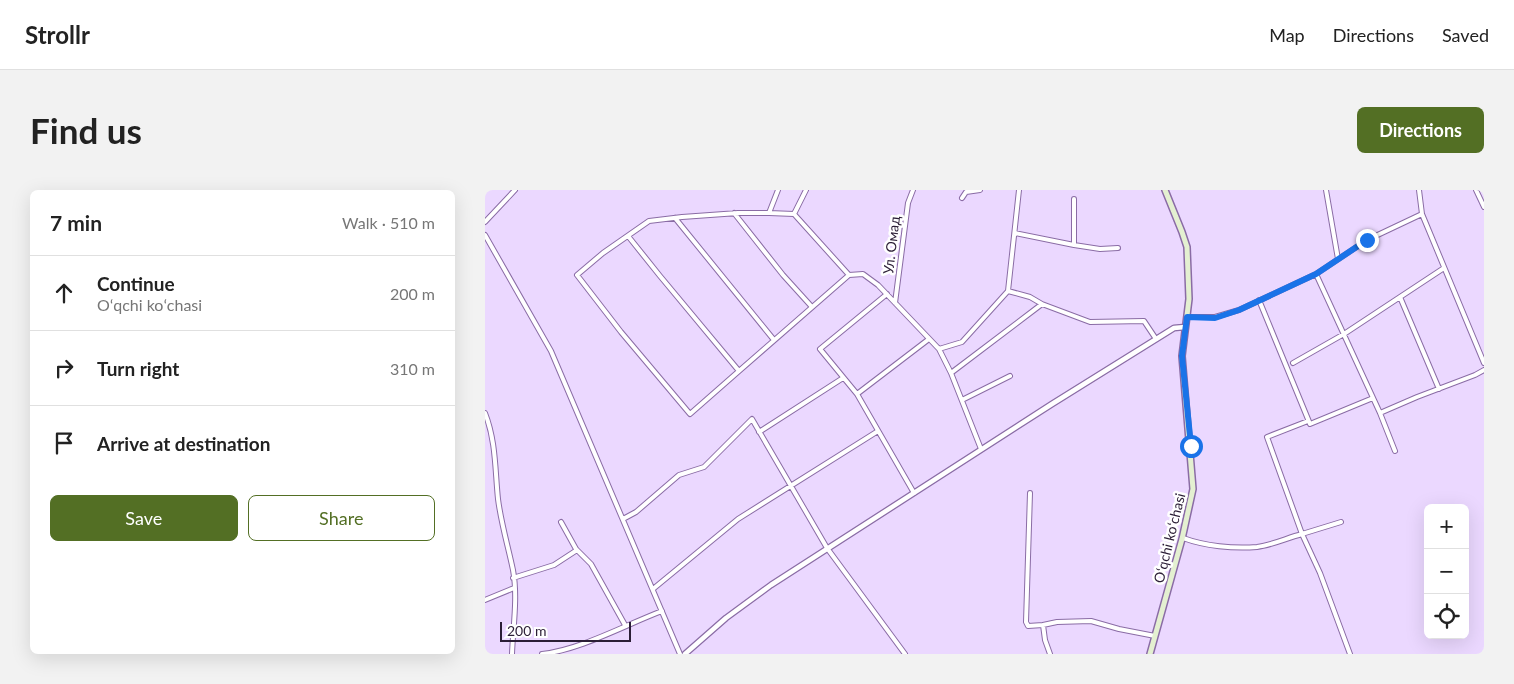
<!DOCTYPE html>
<html lang="en">
<head>
<meta charset="utf-8">
<style>
	:root { --surface:#fff; --page:#f2f2f2; --text:#222; --muted:#767676; --line:#e0e0e0; --accent:#536f24 }
	body { margin:0; font-family:Lato,sans-serif; background:var(--page); color:var(--text) }
	.controls { position:absolute; right:15px; bottom:15px; display:grid; overflow:hidden; border-radius:8px; box-shadow:0 5px 20px #0002 }
	.controls button { width:45px; height:45px; display:grid; place-items:center; padding:0; border:0; border-bottom:1px solid var(--line); background:var(--surface); color:var(--text); font:25px sans-serif }
	.scale { position:absolute; left:15px; bottom:12px; width:131px; box-sizing:border-box; padding-left:5px; border:2px solid #2b1e36; border-top:0; font-size:14px; line-height:18px; white-space:nowrap; color:#2b1e36; -webkit-text-stroke:4px #fff; paint-order:stroke }
	.stop { position:absolute; width:15px; height:15px; margin:-11px; border:4px solid #1a73e8; border-radius:50%; background:#fff }
	.stop.end { background:#1a73e8; border-color:#fff; box-shadow:0 1px 5px #0008 }
	.list { margin:0; padding:0; list-style:none }
	h2 { display:flex; justify-content:space-between; align-items:center; height:65px; margin:0; padding:0 20px; font-size:21px }
	h2 small { font-size:16px; font-weight:400; color:var(--muted) }
	.list li { display:grid; grid-template-columns:32px 1fr auto; gap:15px; align-items:center; box-sizing:border-box; height:75px; padding:0 20px; border-top:1px solid var(--line) }
	.list b { display:block; font-size:19px; white-space:nowrap }
	.list p { margin:0; font-size:16px; white-space:nowrap; color:var(--muted) }
	.list em { font-size:16px; font-style:normal; color:var(--muted) }
	.actions { display:flex; gap:10px; padding:15px 20px }
	.actions a { flex:1; padding:11px 0; border:1px solid var(--accent); border-radius:8px; text-align:center; font-size:18px; color:var(--accent) }
	.actions .main { background:var(--accent); color:#fff }
	.icon { flex:none; width:28px; height:28px; fill:none; stroke:currentColor; stroke-width:2; stroke-linecap:round; stroke-linejoin:round }
	.map { position:relative; flex:none; width:999px; height:464px; overflow:hidden; border-radius:8px }
	header { display:flex; align-items:center; gap:30px; box-sizing:border-box; height:70px; padding:0 25px; background:var(--surface); border-bottom:1px solid var(--line) }
	header strong { font-size:24px }
	nav { display:flex; gap:28px; margin-inline-start:auto; font-size:18px }
	.intro { display:flex; align-items:center; justify-content:space-between; box-sizing:border-box; height:120px; padding:0 30px }
	h1 { margin:0; font-size:35px }
	.button { padding:12px 22px; border-radius:8px; background:var(--accent); color:#fff; font-size:18px; font-weight:700 }
	main { display:flex; gap:30px; padding:0 30px }
	aside { flex:1; background:var(--surface); border-radius:8px; box-shadow:0 5px 20px #0002 }
	.map>svg:first-child { display:block }
</style>
</head>
<body>
<header>
<strong>Strollr</strong>
<nav><a>Map</a><a>Directions</a><a>Saved</a></nav>
</header>
<div class="intro"><h1>Find us</h1><a class="button">Directions</a></div>
<main>
<aside>
<h2>7 min<small>Walk · 510 m</small></h2>
<ul class="list">
<li><svg class="icon" aria-label="ahead" viewBox="0 0 24 24"><path d="M12 20V5M6 11l6-6 6 6"/></svg><div><b>Continue</b><p>Oʻqchi koʻchasi</p></div><em>200 m</em></li>
<li><svg class="icon" aria-label="right" viewBox="0 0 24 24"><path d="M7 20v-9h11M14 6l5 5-5 5"/></svg><div><b>Turn right</b></div><em>310 m</em></li>
<li><svg class="icon" aria-label="arrive" viewBox="0 0 24 24"><path d="M6 21V4h12l-3 4 3 4H6"/></svg><div><b>Arrive at destination</b></div></li>
</ul>
<div class="actions"><a class="main">Save</a><a>Share</a></div>
</aside>
<div class="map">
<svg width="999" height="464" viewBox="0 0 999 464">
	<rect width="100%" height="100%" fill="#ebd8ff"/>
	<g fill="none" stroke-linecap="round" stroke-linejoin="round">
		<defs>
			<path id="minor" d="M293,0L284,23L309,24L364,85L378,84L393,95L454,159L466,183L496,259
				M841,0L853,69
				M991,0L999,17
				M477,8L481,2L495,0
				M589,9V55L615,59L633,58
				M249,23L298,85L327,117
				M309,24L321,0
				M937,24L999,173
				M190,28L289,150
				M0,32L30,0
				M530,43L589,55
				M0,45L66,161L195,464
				M143,46L175,86L254,181L205,224L136,142L92,85L118,63L164,31L197,27L253,23H284
				M915,107L954,199
				M774,110L825,234L888,208
				M410,113L423,13L428,0
				M557,114L605,132L659,131L671,149
				M702,127H730L754,120L831,84
				M454,159L477,152L523,101L534,0
				M808,173L859,144L959,78
				M254,181L364,85
				M466,183L557,114L545,107L523,101
				M372,204L335,159L402,104
				M477,210L525,186
				M0,223C11,251 10,280 13,309C16,333 23,356 28,380C33,407 28,437 27,464
				M895,223L932,207L990,185L999,180
				M274,242L358,188
				M910,261L895,223L831,84L882,50L937,24L934,0
				M429,303L372,204L444,149
				M545,303L541,432L543,436L558,435
				M138,329L151,322L194,285L219,277L267,229L342,358L420,464
				M76,332L91,359L106,374L140,435
				M856,332L817,344L835,383L865,464
				M698,348C720,356 748,359 772,357C787,355 802,348 817,344L782,247L823,231
				M28,388L69,375L92,360
				M168,399L253,329L393,241
				M0,410L29,398
				M57,464C95,460 140,435 177,421
				M565,464L560,450L558,435L572,432L606,431L634,439L670,446"/>
			<path id="tertiary" d="M200,464L241,428L286,395L567,214L689,138L700,137"/>
			<path id="secondary" d="M665,464L697,349L708,299L697,166L704,109L702,57L697,42L680,0"/>
		</defs>
		<use href="#minor" stroke="#8a6ca5" stroke-width="6"/>
		<use href="#tertiary" stroke="#8a6ca5" stroke-width="7"/>
		<use href="#secondary" stroke="#8a6ca5" stroke-width="8"/>
		<use href="#minor" stroke="#fff" stroke-width="4"/>
		<use href="#tertiary" stroke="#fff" stroke-width="4.5"/>
		<use href="#secondary" stroke="#e4f0d1" stroke-width="5"/>
	</g>
	<g fill="none" stroke-linecap="round" stroke-linejoin="round">
		<path stroke="#1a73e8" stroke-width="6" d="M706,256L697,166L702,127L730,128L754,120L831,84L882,50"/>
	</g>
	<g text-anchor="middle" dominant-baseline="central" stroke-width="5" stroke-linejoin="round" paint-order="stroke">
		<g font-size="14" fill="#2b1e36" stroke="#fff">
			<text transform="translate(406 55) rotate(-83)">Ул. Омад</text>
			<text transform="translate(684 348) rotate(-76)">Oʻqchi koʻchasi</text>
		</g>
	</g>
</svg>
<div class="controls">
<button>+</button>
<button>−</button>
<button><svg class="icon" aria-label="locate" viewBox="0 0 24 24"><circle cx="12" cy="12" r="6"/><path d="M12 2v4M12 18v4M2 12h4M18 12h4"/></svg></button>
</div>
<div class="scale">200 m</div>
<div class="stop" style="left:706px;top:256px"></div>
<div class="stop end" style="left:882px;top:50px"></div>
</div>
</main>
</body>
</html>
